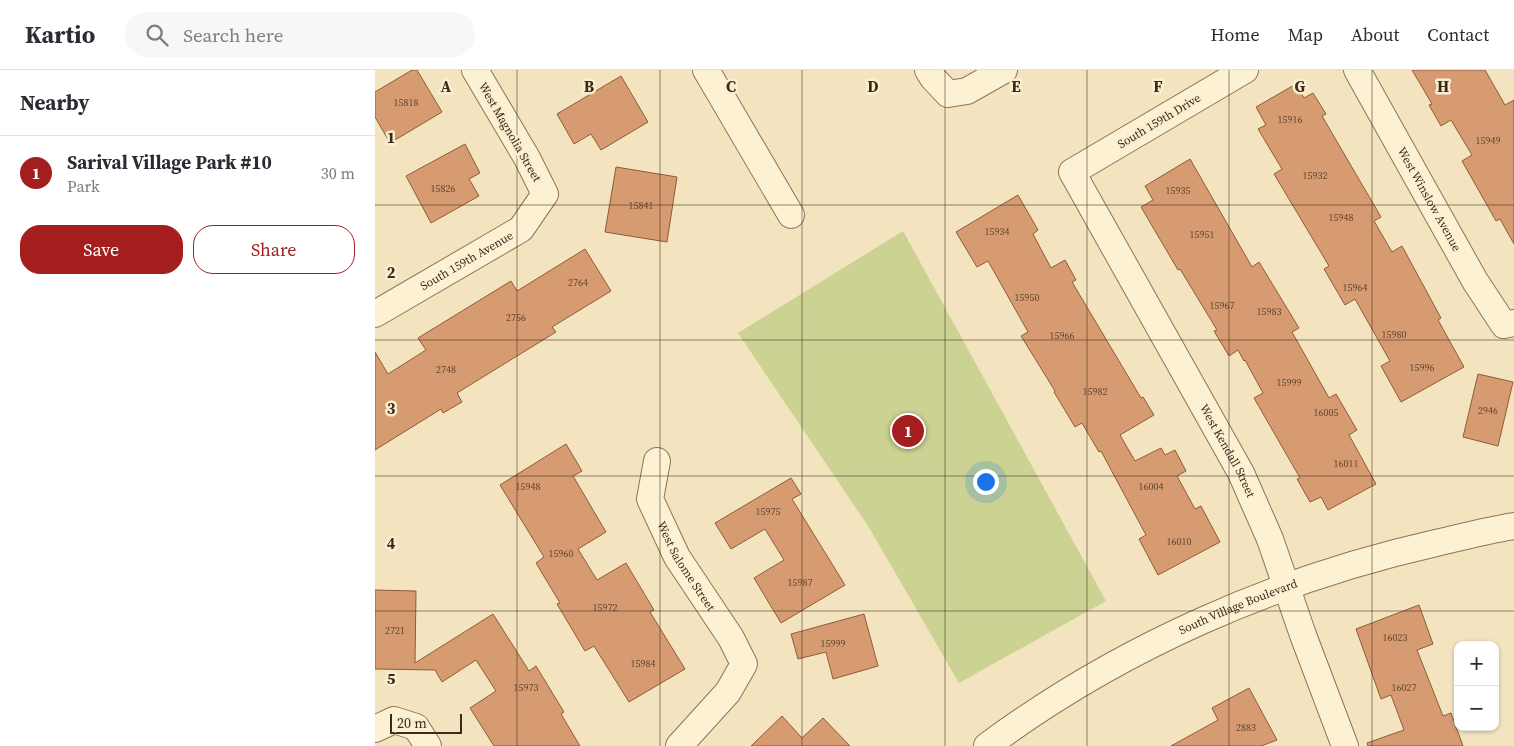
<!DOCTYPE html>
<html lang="en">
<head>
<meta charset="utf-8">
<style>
	:root { --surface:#fff; --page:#f7f7f7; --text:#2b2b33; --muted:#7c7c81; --line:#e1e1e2; --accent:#a41e1e }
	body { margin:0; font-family:"Source Serif 4",serif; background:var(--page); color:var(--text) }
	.controls { position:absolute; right:15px; bottom:15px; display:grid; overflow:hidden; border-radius:10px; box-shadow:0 1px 4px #0004 }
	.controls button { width:45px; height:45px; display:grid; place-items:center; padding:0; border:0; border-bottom:1px solid var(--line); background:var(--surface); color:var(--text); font:25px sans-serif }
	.scale { position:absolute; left:15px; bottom:12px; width:72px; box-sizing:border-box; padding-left:5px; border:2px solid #3c2b1b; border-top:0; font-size:14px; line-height:18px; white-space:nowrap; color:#3c2b1b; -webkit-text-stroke:4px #f9eed0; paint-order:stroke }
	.you { position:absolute; left:610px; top:411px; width:18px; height:18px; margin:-12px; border:4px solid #fff; border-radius:50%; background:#1a73e8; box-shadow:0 0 0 8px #1a73e833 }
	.badge { display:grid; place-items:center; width:32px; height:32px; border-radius:50%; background:var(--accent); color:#fff; font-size:16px; font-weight:700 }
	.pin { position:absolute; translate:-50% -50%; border:2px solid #fff; box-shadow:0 1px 5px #0006 }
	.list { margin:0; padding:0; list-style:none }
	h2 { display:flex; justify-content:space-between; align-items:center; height:65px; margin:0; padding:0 20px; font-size:21px }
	h2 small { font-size:16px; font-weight:400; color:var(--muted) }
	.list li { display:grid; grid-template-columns:32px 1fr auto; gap:15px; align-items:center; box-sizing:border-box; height:75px; padding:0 20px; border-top:1px solid var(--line) }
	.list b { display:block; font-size:19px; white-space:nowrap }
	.list p { margin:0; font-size:16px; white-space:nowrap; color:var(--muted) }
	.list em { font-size:16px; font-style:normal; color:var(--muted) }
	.actions { display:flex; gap:10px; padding:15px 20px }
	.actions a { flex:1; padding:11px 0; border:1px solid var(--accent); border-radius:20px; text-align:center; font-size:18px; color:var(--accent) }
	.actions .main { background:var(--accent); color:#fff }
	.icon { flex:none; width:28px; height:28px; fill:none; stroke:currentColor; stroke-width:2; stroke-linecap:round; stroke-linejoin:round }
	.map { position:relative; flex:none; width:1139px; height:676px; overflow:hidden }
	header { display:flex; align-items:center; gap:30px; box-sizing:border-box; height:70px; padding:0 25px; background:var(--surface); border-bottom:1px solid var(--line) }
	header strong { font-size:24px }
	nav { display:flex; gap:28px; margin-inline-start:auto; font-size:18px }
	.search { width:350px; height:45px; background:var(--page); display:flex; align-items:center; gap:12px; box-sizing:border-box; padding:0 18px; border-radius:28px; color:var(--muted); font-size:19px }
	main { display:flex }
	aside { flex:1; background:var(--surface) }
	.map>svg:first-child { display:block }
</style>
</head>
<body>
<header>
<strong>Kartio</strong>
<div class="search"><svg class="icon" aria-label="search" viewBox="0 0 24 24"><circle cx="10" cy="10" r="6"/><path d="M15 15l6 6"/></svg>Search here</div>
<nav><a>Home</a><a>Map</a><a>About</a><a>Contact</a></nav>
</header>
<main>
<aside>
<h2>Nearby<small></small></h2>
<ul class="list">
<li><span class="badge">1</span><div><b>Sarival Village Park #10</b><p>Park</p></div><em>30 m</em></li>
</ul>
<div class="actions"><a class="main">Save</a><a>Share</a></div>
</aside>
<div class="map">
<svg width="1139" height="676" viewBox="0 0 1139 676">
	<rect width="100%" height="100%" fill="#f3e4bf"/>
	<path fill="#cbd292" d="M528,161L731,531L584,613L495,459L363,263Z"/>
	<path fill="#d69b70" stroke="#905b38" d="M37,0H42L67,42L15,73L0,47V22Z
		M1037,0H1110L1130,35L1139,30V174L1125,149L1121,151L1087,91L1097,85L1076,50L1066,56L1054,35L1057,34Z
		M246,6L273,52L226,80L216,64L199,74L182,44Z
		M921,14L929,28L938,23L951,44L947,46L1006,147L999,151L1017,182L1027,176L1066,248L1063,250L1089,297L1026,332L1006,296L1015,291L980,229L970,235L949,199L954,196L899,104L907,99L883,59L891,55L881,37Z
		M90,74L105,103L94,109L104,126L56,153L31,106Z
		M815,89L877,197L884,192L924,258L917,262L954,328L961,324L982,360L974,365L1001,414L953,440L946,427L935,432L922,409L925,408L879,328L888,323L870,290L869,291L863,280L854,286L839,261L842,260L805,199L803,200L766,137L778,130L770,116Z
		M241,97L302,107L292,172L230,162Z
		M643,125L663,160L658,164L676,198L690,190L701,210L697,212L766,328L768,327L779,345L745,365L760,391L786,378L790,385L800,380L811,401L802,406L820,439L826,436L845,472L783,505L764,469L771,465L726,381L724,382L707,353L700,357L679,322L680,321L646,266L653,262L613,191L602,197L581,162Z
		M210,179L236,221L177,257L181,262L82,323L87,332L68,343L66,339L0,380V282L13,304L51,280L43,268L136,211L142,221Z
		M1103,304L1138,312L1123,376L1088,367Z
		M191,374L207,401L198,406L231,462L203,479L222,510L251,493L279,540L275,542L310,599L254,632L219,576L210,581L182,534L185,533L161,493L169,487L125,415Z
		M416,408L426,424L417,429L470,515L406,553L379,508L409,490L390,459L356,479L340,453Z
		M0,520L41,521L40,593L118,544L154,601L161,596L189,642L186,644L205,676H119L95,638L121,621L101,590L67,612L60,600L0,599Z
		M1044,535L1058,574L1042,580L1068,646L1076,643L1088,676H993L992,673L1029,660L1016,625L1006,629L981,559Z
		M489,544L503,596L458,609L451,582L423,589L416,564Z
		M874,618L902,670L886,676H796L843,650L837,638Z
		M407,646L427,668L448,648L475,676H376Z"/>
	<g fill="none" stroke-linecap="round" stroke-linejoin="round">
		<defs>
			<g id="minor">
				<path d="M331,0L416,145"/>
				<path d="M553,0L558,8L573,24L592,21L629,0"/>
				<path id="s1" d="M870,0L697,102L866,403L895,469L928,565L970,676"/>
				<path id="s2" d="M982,0L1100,211L1129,255L1139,253"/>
				<path id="s3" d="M0,244L146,159L170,124L152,88L100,0"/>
				<path id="s4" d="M282,391L275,429L302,487L356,568L369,594L353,622L304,676"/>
				<path d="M0,659L19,650L41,657L53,676"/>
				<path id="s5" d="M612,676C744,578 901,509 1061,473C1087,467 1113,460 1139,456"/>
			</g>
		</defs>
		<use href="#minor" stroke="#8e7455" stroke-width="28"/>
		<use href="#minor" stroke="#fdf1d4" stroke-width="26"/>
	</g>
	<path fill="none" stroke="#3c2b1b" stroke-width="1" stroke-opacity="0.55" d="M142,0V676M285,0V676M427,0V676M570,0V676M712,0V676M854,0V676M997,0V676M0,135H1139M0,270H1139M0,406H1139M0,541H1139"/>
	<g text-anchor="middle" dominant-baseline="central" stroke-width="5" stroke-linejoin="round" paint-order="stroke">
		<g font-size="10" fill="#624730">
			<text x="31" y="32">15818</text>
			<text x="915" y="49">15916</text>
			<text x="1113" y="70">15949</text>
			<text x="940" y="105">15932</text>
			<text x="68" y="118">15826</text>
			<text x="803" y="120">15935</text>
			<text x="266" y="135">15841</text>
			<text x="966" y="147">15948</text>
			<text x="622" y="161">15934</text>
			<text x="827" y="164">15951</text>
			<text x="203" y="212">2764</text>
			<text x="980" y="217">15964</text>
			<text x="652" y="227">15950</text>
			<text x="847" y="235">15967</text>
			<text x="894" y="241">15983</text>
			<text x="141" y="247">2756</text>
			<text x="1019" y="264">15980</text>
			<text x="687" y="265">15966</text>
			<text x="1047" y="297">15996</text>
			<text x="71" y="299">2748</text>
			<text x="914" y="312">15999</text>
			<text x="720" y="321">15982</text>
			<text x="1113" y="340">2946</text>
			<text x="951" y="342">16005</text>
			<text x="971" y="393">16011</text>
			<text x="153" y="416">15948</text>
			<text x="776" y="416">16004</text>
			<text x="393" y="441">15975</text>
			<text x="804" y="471">16010</text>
			<text x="186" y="483">15960</text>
			<text x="425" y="512">15987</text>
			<text x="230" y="537">15972</text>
			<text x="20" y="560">2721</text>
			<text x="1020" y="567">16023</text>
			<text x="458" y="573">15999</text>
			<text x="268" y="593">15984</text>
			<text x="151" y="617">15973</text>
			<text x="1029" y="617">16027</text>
			<text x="871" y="657">2883</text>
		</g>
		<g font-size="12" fill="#3c2b1b" stroke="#f9eed0">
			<text transform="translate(784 51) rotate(-31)">South 159th Drive</text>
			<text transform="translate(135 62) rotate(60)">West Magnolia Street</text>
			<text stroke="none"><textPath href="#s2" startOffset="148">West Winslow Avenue</textPath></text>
			<text stroke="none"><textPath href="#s3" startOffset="106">South 159th Avenue</textPath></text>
			<text stroke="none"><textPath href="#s1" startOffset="520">West Kendall Street</textPath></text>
			<text stroke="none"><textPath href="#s4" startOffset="115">West Salome Street</textPath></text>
			<text stroke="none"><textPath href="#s5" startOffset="288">South Village Boulevard</textPath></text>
		</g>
	</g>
	<g font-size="16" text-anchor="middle" font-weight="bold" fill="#3c2b1b" stroke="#f9eed0" stroke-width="5" stroke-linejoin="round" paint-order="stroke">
		<text x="71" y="22">A</text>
		<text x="214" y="22">B</text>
		<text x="356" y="22">C</text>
		<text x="498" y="22">D</text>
		<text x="641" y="22">E</text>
		<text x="783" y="22">F</text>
		<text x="925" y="22">G</text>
		<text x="1068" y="22">H</text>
		<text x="16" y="73">1</text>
		<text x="16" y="208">2</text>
		<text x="16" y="344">3</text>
		<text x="16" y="479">4</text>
		<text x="16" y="614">5</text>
	</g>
</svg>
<div class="controls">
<button>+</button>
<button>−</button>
</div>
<div class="scale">20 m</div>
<div class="you"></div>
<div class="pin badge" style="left:533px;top:361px">1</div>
</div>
</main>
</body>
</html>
